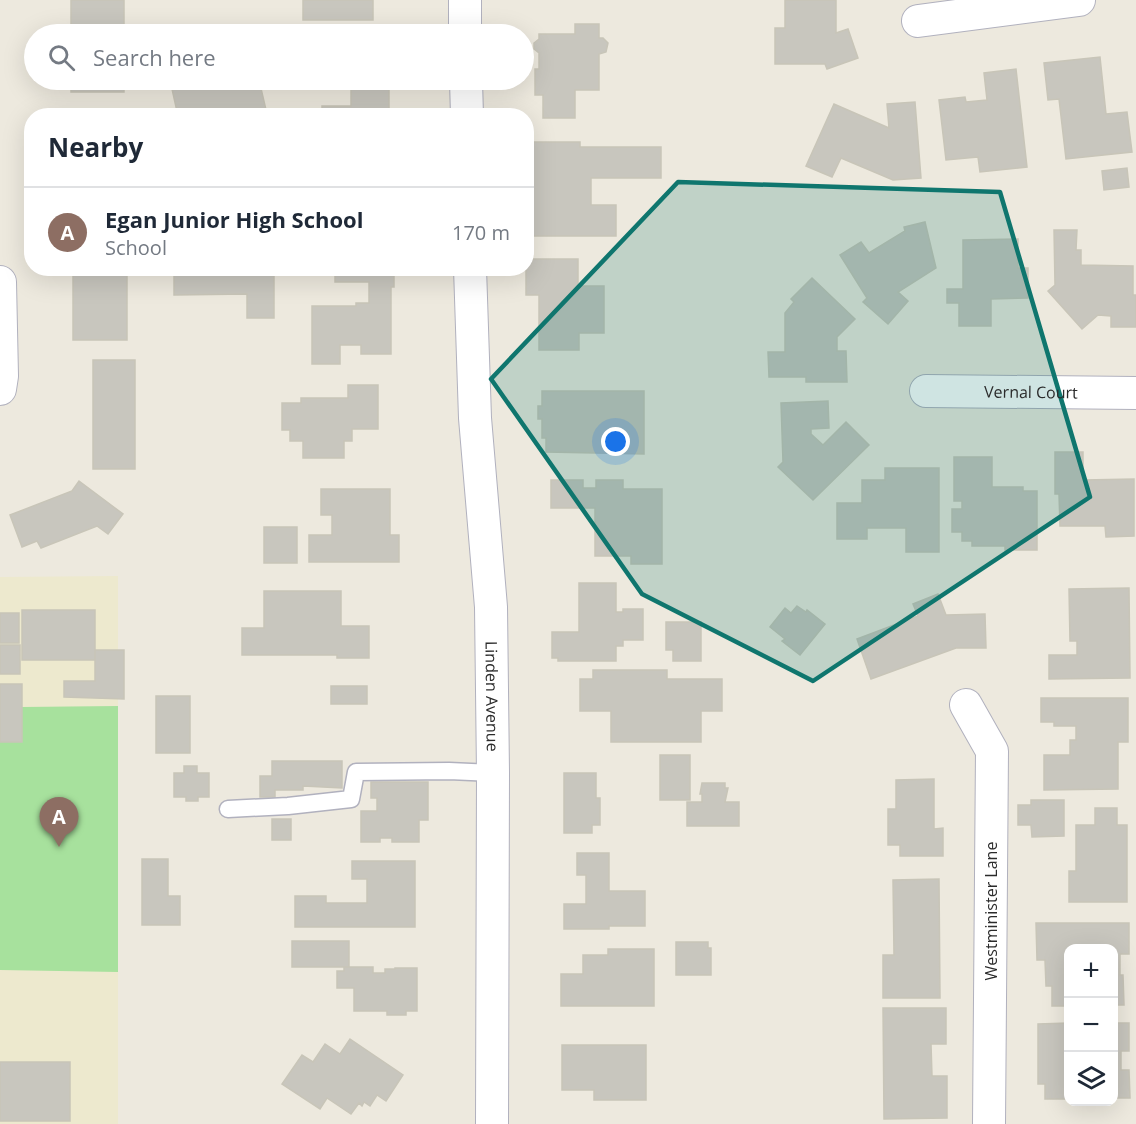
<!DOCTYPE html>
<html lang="en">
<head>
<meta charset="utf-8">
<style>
	:root { --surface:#fff; --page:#f6f6f7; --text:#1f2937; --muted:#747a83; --line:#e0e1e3; --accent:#ea580c }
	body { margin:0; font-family:"Open Sans",sans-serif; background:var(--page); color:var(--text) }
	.controls { position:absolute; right:18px; bottom:18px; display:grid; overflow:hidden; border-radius:12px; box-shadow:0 6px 24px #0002 }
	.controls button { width:54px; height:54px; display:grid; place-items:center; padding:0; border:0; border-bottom:2px solid var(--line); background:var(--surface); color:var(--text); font:30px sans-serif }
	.you { position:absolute; left:616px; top:442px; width:21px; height:21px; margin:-15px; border:4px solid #fff; border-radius:50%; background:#1a73e8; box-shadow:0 0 0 9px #1a73e833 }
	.badge { display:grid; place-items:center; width:39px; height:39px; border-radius:50%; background:var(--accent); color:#fff; font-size:20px; font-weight:700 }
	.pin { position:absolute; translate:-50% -50px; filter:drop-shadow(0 2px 3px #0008) }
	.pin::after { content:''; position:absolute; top:32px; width:21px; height:18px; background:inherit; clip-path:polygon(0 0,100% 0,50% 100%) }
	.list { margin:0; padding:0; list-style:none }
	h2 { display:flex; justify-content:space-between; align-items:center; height:78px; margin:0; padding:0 24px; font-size:26px }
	h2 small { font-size:20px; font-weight:400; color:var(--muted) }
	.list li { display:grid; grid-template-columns:39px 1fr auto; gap:18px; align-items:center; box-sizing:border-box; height:90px; padding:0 24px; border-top:2px solid var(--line) }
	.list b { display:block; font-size:22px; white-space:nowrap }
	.list p { margin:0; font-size:20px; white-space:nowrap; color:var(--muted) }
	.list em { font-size:20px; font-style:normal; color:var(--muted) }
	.icon { flex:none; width:33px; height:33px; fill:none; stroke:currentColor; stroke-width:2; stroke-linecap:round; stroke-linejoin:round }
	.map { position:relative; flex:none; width:1136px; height:1124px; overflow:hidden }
	.search { position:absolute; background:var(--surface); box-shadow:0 6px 24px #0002; left:24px; top:24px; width:510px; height:66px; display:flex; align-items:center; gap:15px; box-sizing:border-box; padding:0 21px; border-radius:33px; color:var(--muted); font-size:22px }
	.panel { position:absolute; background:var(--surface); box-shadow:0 6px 24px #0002; left:24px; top:108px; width:510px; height:168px; border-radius:24px }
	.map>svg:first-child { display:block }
</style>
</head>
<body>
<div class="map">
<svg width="1136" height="1124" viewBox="0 0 1136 1124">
	<rect width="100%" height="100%" fill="#ede9de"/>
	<path fill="#ede9ce" d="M118,576V1124H0V577Z"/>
	<path fill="#a7e19d" d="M118,706V972L0,970V742H22V707Z"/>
	<path fill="#c8c6be" stroke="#c8c5b8" stroke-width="1.5" d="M71,0H124V34H71Z
		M303,0H373V20H303Z
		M785,0H836V33L848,29L858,58L827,69L825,64H775V28H785Z
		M575,24H599V38H603L608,43L606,52L599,54V90H575V118H543V95H535V69H539V53L534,49V43L539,39V34H575Z
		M1100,57L1106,114L1127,112L1132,152L1066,159L1059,99L1048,100L1044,63Z
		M1016,69L1027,167L980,172L978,157L946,160L939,100L965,97L966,102L987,100L984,73Z
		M71,80H124V92H71Z
		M170,80H259L267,114L178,116Z
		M330,80H389V116H322V106H351V81Z
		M915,102L921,178L893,180L841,158L832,177L806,166L834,104L889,128L887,104Z
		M72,109H132V116H72Z
		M533,142H580V147H661V178H591V205H616V236H533Z
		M1127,168L1129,187L1104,190L1102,171Z
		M925,222L936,268L898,292L908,301L888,324L863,302L867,298L840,255L861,242L869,253L905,231L904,227Z
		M1054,230H1077L1076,250H1081V265L1133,266V295H1136V327H1111V316L1098,315L1082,329L1048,291L1055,285Z
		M1018,239V268H1028V298L991,299V326H959V303H947V289H963V240Z
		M526,259H578V286H604V333H579V350H539V295H526Z
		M73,268H127V340H73Z
		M174,268H274V318H247V294L174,295Z
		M335,268H394V287H391V354H361V345H340V364H312V306H356V303H369V282H335Z
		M812,278L855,319L837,337V351H846L847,382H806V377H769L768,352H785V313L794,302L791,299Z
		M93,360H135V469H93Z
		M348,385H378V429H352V441H344V458H303V441H290V430H282V403H301V398H348Z
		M542,391H644V454L546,452V438H542V419H538V406H542Z
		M828,401L829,428L811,429V434L823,445L846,422L869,445L813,500L778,467L783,462L781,403Z
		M1055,452H1083V480L1134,479V536L1106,537L1105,526H1060L1059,494H1055Z
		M954,457H992V487H1023V491H1037V550H1005V546H972V541H962V532H952V509H962V501H954Z
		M885,468H939V552H906V528H867V539H837V503H862V480H885Z
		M551,480H583V488H596V480H623V489H662V564H631V556H595V508H551Z
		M79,481L123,514L108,534L97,526L41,548L37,541L22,547L10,515L72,491Z
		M321,489H390V535H399V562H309V535H332V515H321Z
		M264,527H297V563H264Z
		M579,583H616V612H623V609H643V640H623V646H616V661H558V658H552V632H579Z
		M1129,588L1130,678L1049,679V655H1077V641H1070L1069,589Z
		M264,591H341V626H369V658H337V655H242V628H264Z
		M938,594L946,615L985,614L986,648H956L871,679L857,639L918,616L913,604Z
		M797,606L806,612L807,610L825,624L800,655L782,641L785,639L770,627L785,608L791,613Z
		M22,610H95V660H22Z
		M0,613H19V643H0Z
		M666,622H701V661H673V650H666Z
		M0,645H20V674H0Z
		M95,650H124V699L64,697V681H95Z
		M593,670H667V679H722V711H701V742H611V711H580V679H593Z
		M0,684H22V742H0Z
		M331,686H367V704H331Z
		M156,696H190V753H156Z
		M1041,698H1128V742H1118V789L1044,790V755H1070V740H1076V726H1054V722H1041Z
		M660,755H690V800H660Z
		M272,761H342V788L303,786V790H275V797H260V776H272Z
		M184,766H197V773H209V797H198V801H186V797H174V773H184Z
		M564,773H596V798H600V825H592V833H564Z
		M934,779V829L943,828V856H900V845H888V809H896V780Z
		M371,782H428V820H419V842H392V838H380V842H361V811H377V798H371Z
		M702,783H725V788H728L725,802H739V826H687V802H702V794H700Z
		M1031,800H1064V836L1032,837L1031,825H1018V805H1031Z
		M1095,808H1117V825H1127V902H1069V871H1076V825H1095Z
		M272,819H291V840H272Z
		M577,853H609V891H645V926H609V929H564V904H586V875H577Z
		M142,859H168V896H180V925H142Z
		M352,861H415V927H295V896H326V903H367V879H352Z
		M939,879L940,998H883V955H894L893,880Z
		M1036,923H1129V954H1120V975H1123L1124,1005H1114V948H1068V1006H1052V986H1046L1045,960H1037Z
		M292,941H349V967H292Z
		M676,942H708V948H711V975H676Z
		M608,949H654V1006H561V974H583V955H608Z
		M344,967H373V973H385V969H395V968H417V1011H406V1015H387V1011H354V988H337V971H344Z
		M883,1008H946V1044H931L932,1076H947V1118L884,1119Z
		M1068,1023V1099H1045V1084H1038V1024Z
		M1114,1023H1129V1051H1121V1070H1129L1130,1098H1114Z
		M350,1039L403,1075L386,1101L377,1095L370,1106L364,1102L362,1106L359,1103L351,1114L327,1098L320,1109L282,1084L302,1055L313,1062L325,1044L340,1054Z
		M562,1045H646V1100H594V1090H562Z
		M0,1062H70V1121H0Z"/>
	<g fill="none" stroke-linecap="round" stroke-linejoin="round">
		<defs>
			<path id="service" d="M228,809L288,806L351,799L356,772L449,771L493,773"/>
			<g id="minor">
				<path d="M465,0V34"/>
				<path d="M918,21L1079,0"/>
				<path d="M466,80L467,116"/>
				<path id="s1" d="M470,268L475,418L491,607L493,773L492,1124"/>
				<path d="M0,282L2,376L0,389"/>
				<path id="s2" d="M926,391L1136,393"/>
				<path d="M966,705L992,751L989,1124"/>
			</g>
		</defs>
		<use href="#service" stroke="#b1b1be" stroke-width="19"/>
		<use href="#minor" stroke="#b1b1be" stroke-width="34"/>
		<use href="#service" stroke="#fff" stroke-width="16"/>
		<use href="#minor" stroke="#fff" stroke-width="32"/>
	</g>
	<path fill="#0f766e" fill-opacity="0.2" stroke="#0f766e" stroke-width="4.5" stroke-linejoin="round" d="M678,182L1000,192L1090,497L813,681L642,594L491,379Z"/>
	<g text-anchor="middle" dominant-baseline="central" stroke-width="6" stroke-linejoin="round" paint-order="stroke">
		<g font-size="16" fill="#2b2b2b" stroke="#fff">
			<text stroke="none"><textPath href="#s2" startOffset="105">Vernal Court</textPath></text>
			<text stroke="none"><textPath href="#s1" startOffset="429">Linden Avenue</textPath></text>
			<text transform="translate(991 911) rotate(-90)">Westminister Lane</text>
		</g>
	</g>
</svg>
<div class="controls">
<button>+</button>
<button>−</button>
<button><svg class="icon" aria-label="layers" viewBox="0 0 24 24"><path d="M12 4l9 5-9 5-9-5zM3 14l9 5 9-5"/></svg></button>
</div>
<div class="you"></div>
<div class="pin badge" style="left:59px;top:847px;background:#8d6e63">A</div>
<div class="search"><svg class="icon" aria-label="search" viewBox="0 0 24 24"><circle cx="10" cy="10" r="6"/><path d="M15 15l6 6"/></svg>Search here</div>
<section class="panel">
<h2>Nearby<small></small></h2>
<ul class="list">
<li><span class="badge" style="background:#8d6e63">A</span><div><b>Egan Junior High School</b><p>School</p></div><em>170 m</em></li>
</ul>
</section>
</div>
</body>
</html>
